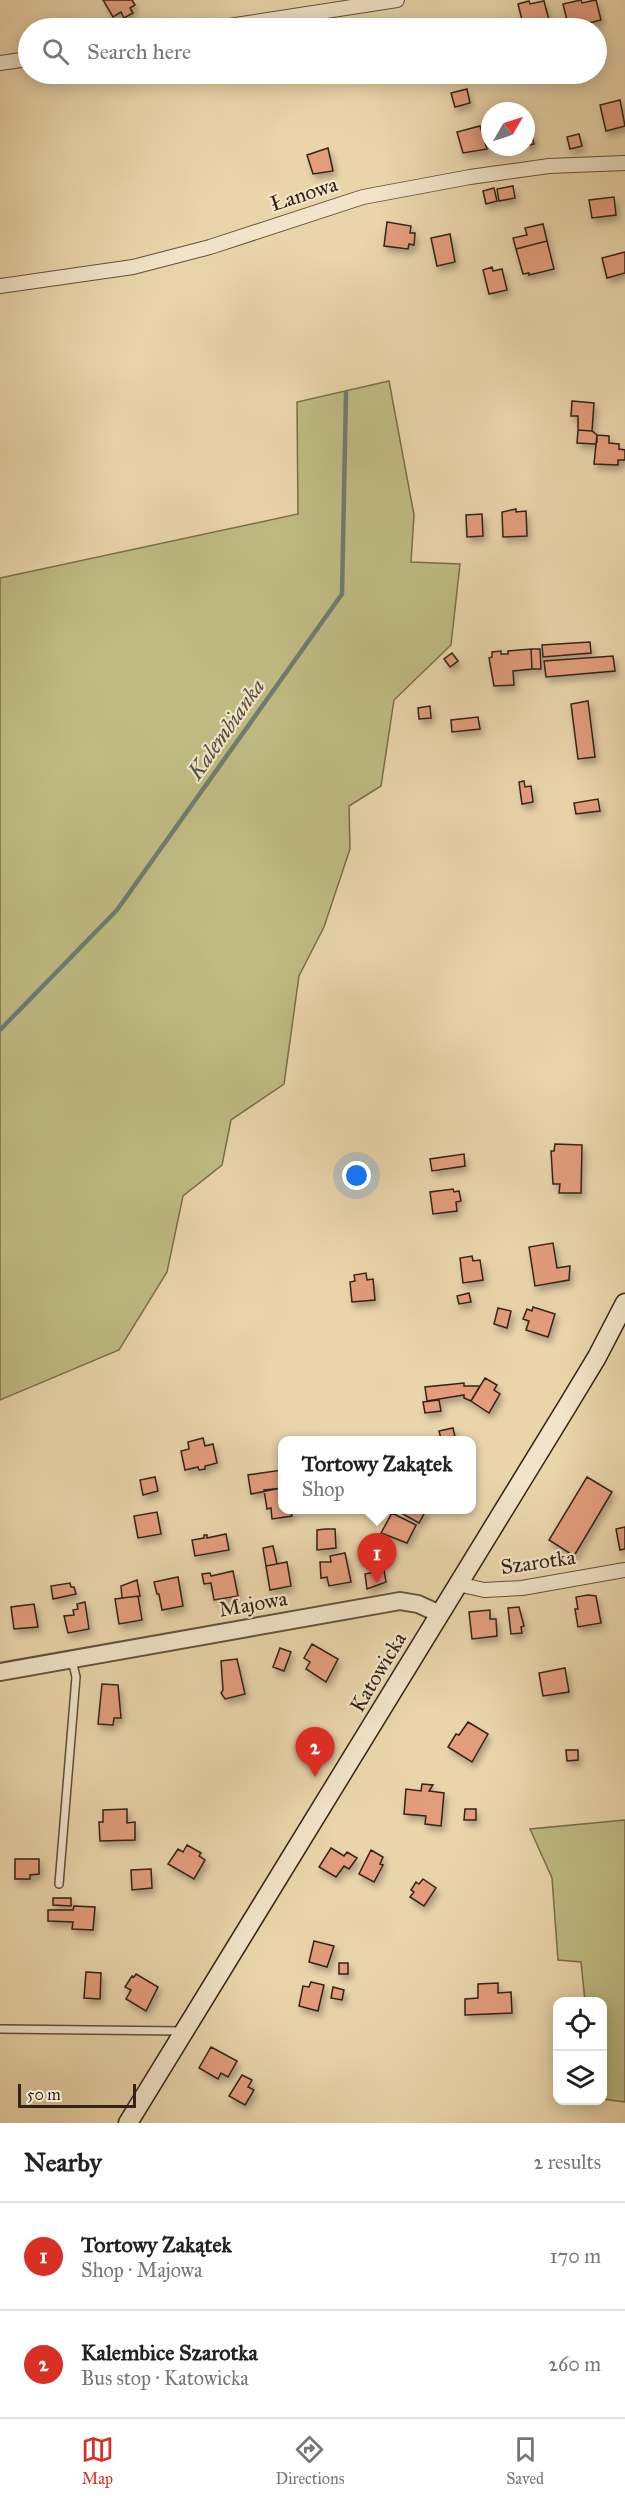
<!DOCTYPE html>
<html lang="en">
<head>
<meta charset="utf-8">
<style>
	:root { --surface:#fff; --page:#f6f6f6; --text:#222; --muted:#767676; --line:#e0e0e0; --accent:#d93025 }
	body { margin:0; font-family:"IM FELL Great Primer",serif; background:var(--page); color:var(--text) }
	.controls { position:absolute; right:18px; bottom:18px; display:grid; overflow:hidden; border-radius:12px; box-shadow:0 3px 15px #0003 }
	.controls button { width:54px; height:54px; display:grid; place-items:center; padding:0; border:0; border-bottom:2px solid var(--line); background:var(--surface); color:var(--text); font:30px sans-serif }
	.compass { position:absolute; left:481px; top:102px; width:54px; height:54px; border-radius:50%; background:var(--surface); box-shadow:0 3px 15px #0003; rotate:51deg }
	.scale { position:absolute; left:18px; bottom:15px; width:118px; box-sizing:border-box; padding-left:6px; border:3px solid #342213; border-top:0; font-size:16px; line-height:21px; white-space:nowrap; color:#342213; -webkit-text-stroke:4px #f1e4c8; paint-order:stroke }
	.you { position:absolute; left:357px; top:1176px; width:21px; height:21px; margin:-15px; border:4px solid #fff; border-radius:50%; background:#1a73e8; box-shadow:0 0 0 9px #1a73e833 }
	.badge { display:grid; place-items:center; width:39px; height:39px; border-radius:50%; background:var(--accent); color:#fff; font-size:20px; font-weight:700 }
	.pin { position:absolute; translate:-50% -50px; filter:drop-shadow(0 2px 3px #0008) }
	.pin::after { content:''; position:absolute; top:32px; width:21px; height:18px; background:inherit; clip-path:polygon(0 0,100% 0,50% 100%) }
	.popup { position:absolute; left:278px; top:1436px; width:198px; height:78px; box-sizing:border-box; display:grid; place-content:center; border-radius:12px; background:var(--surface); filter:drop-shadow(0 2px 4px #0005); font-size:20px; white-space:nowrap; color:var(--muted) }
	.popup b { font-size:22px; color:var(--text) }
	.popup::after { content:''; position:absolute; left:50%; top:100%; margin-left:-12px; border:12px solid transparent; border-top-color:var(--surface) }
	.list { margin:0; padding:0; list-style:none }
	h2 { display:flex; justify-content:space-between; align-items:center; height:78px; margin:0; padding:0 24px; font-size:26px }
	h2 small { font-size:20px; font-weight:400; color:var(--muted) }
	.list li { display:grid; grid-template-columns:39px 1fr auto; gap:18px; align-items:center; box-sizing:border-box; height:108px; padding:0 24px; border-top:2px solid var(--line) }
	.list b { display:block; font-size:22px; white-space:nowrap }
	.list p { margin:0; font-size:20px; white-space:nowrap; color:var(--muted) }
	.list em { font-size:20px; font-style:normal; color:var(--muted) }
	.icon { flex:none; width:33px; height:33px; fill:none; stroke:currentColor; stroke-width:2; stroke-linecap:round; stroke-linejoin:round }
	.map { position:relative; flex:none; width:625px; height:2123px; overflow:hidden }
	.search { position:absolute; background:var(--surface); box-shadow:0 3px 15px #0003; left:18px; right:18px; top:18px; height:66px; display:flex; align-items:center; gap:15px; box-sizing:border-box; padding:0 21px; border-radius:33px; color:var(--muted); font-size:22px }
	.sheet { height:294px; background:var(--surface) }
	nav { display:flex; justify-content:space-around; align-items:center; box-sizing:border-box; height:84px; border-top:2px solid var(--line); background:var(--surface); font-size:16px; color:var(--muted) }
	nav a { display:grid; justify-items:center; gap:3px }
	nav .on { color:var(--accent) }
	.map>svg:first-child { display:block }
</style>
</head>
<body>
<div class="map">
<svg width="625" height="2123" viewBox="0 0 625 2123">
	<defs>
		<filter id="shadow"><feDropShadow dx="3" dy="5" stdDeviation="3" flood-color="#0004"/></filter>
	</defs>
	<rect width="100%" height="100%" fill="#ead5ab"/>
	<filter id="stains"><feTurbulence type="fractalNoise" baseFrequency=".00333" numOctaves="4"/><feColorMatrix values="0 0 0 0 .2 0 0 0 0 .09 0 0 0 0 .02 0 0 0 .5 -.17"/></filter>
	<radialGradient id="worn" r=".72"><stop offset=".6" stop-color="#630" stop-opacity="0"/><stop offset="1" stop-color="#630" stop-opacity=".3"/></radialGradient>
	<path fill="#bfbb83" stroke="#7a6e4b" stroke-width="1.5" d="M389,381L414,515L411,562L460,564L451,645L394,700L381,786L349,806L350,849L324,927L299,976L284,1084L231,1120L222,1165L183,1196L167,1272L119,1350L0,1400V578L298,514L297,402Z
		M625,1820V2102L603,2099L602,2002L585,2001L581,1962L558,1960L552,1878L530,1829Z"/>
	<g fill="none" stroke-linecap="round" stroke-linejoin="round">
		<path stroke="#707c6f" stroke-width="4.5" d="M0,1030L117,910L342,594L346,393"/>
	</g>
	<path fill="#e39d7d" stroke="#342213" stroke-width="1.5" filter="url(#shadow)" d="M103,0H132L135,5L130,8L133,13L124,18L121,12L113,17Z
		M581,0L582,3L596,0L601,20L569,28L563,4Z
		M529,1L530,4L544,1L549,20L542,22L543,25L524,28L518,4Z
		M467,89L470,103L455,107L451,93Z
		M620,100L625,126L606,131L600,105Z
		M526,114L534,144L526,146Z
		M480,126L487,149L463,153L457,132Z
		M579,134L582,146L570,149L567,137Z
		M328,148L333,171L313,174L307,155Z
		M513,186L515,198L499,201L497,189Z
		M494,188L497,201L486,204L483,191Z
		M614,197L616,215L592,218L589,200Z
		M387,222L411,226L410,233H415L414,245L409,244L408,249L384,246Z
		M543,224L547,241L516,249L513,238L527,235L525,228Z
		M450,234L455,262L437,266L431,238Z
		M547,241L554,269L529,275V273L523,274L516,249Z
		M625,252V273L607,278L602,258Z
		M492,267L493,271L502,269L507,290L489,294L483,270Z
		M572,401L594,403L592,431L578,430V416H571Z
		M578,430L592,431L597,435V442L595,444L577,443Z
		M597,435L609,436V443L619,444V449L625,450V460H618V465L594,464Z
		M516,509V512L526,511L527,536L503,537L502,512Z
		M482,514L483,536L467,537L466,515Z
		M590,642L591,653L543,657L542,645Z
		M531,649L532,669L513,671L514,685L494,686L489,658L492,657V652L501,651V654H508V651Z
		M531,649H540L541,669H532Z
		M452,653L458,661L450,667L444,659Z
		M613,656L615,671L546,677L544,661Z
		M588,701L595,757L578,759L571,704Z
		M430,706L431,718L419,719L418,708Z
		M478,717L480,729L452,732L451,720Z
		M524,781L525,787L531,786L533,802L522,804L519,782Z
		M598,799L600,811L576,814L574,803Z
		M555,1144L582,1145L581,1193H559L560,1184H553L551,1151H554Z
		M464,1154L465,1166L432,1171L430,1159Z
		M453,1189L454,1192L459,1191L461,1201L456,1202L457,1211L433,1214L430,1192Z
		M553,1243L557,1268L570,1266L569,1280L535,1286L529,1247Z
		M472,1256L473,1261L480,1260L483,1280L463,1283L460,1258Z
		M366,1273L367,1280L373,1279L375,1300L352,1302L350,1282L355,1281L354,1275Z
		M469,1293L471,1302L459,1304L457,1296Z
		M533,1307L555,1314L548,1337L526,1330L529,1321L523,1319L527,1309L532,1311Z
		M498,1308L511,1311L507,1328L494,1324Z
		M485,1378L497,1385L494,1390L500,1394L489,1413L471,1401Z
		M464,1383V1386H480L471,1401L464,1398V1395L427,1401L425,1387Z
		M439,1400L441,1411L425,1413L423,1402Z
		M453,1428L455,1437L441,1439L439,1431Z
		M203,1438L205,1446L213,1444L217,1463L205,1466V1469L199,1470L198,1467L185,1470L181,1451L189,1449L188,1442Z
		M282,1470V1488L251,1494L248,1475Z
		M155,1477L158,1491L143,1495L140,1480Z
		M587,1477L612,1492L574,1556L549,1540Z
		M282,1488V1510H291L292,1516L272,1519L271,1508L267,1509L264,1490Z
		M403,1510H425V1512L419,1523L401,1513Z
		M157,1512L161,1534L138,1538L134,1516Z
		M392,1513L416,1525L407,1543L381,1533Z
		M625,1527V1549L620,1550L616,1529Z
		M326,1529H335L336,1548L317,1550V1530Z
		M226,1534L229,1550L195,1556L192,1540L204,1538V1535H207V1538Z
		M273,1546L277,1564L266,1566L263,1548Z
		M345,1553L351,1582L329,1586L327,1577L321,1578L320,1562H331L330,1556Z
		M287,1562L291,1586L270,1590L266,1566Z
		M384,1570L386,1582L367,1589L365,1574Z
		M233,1571L238,1596L214,1600L211,1583L204,1584L202,1574L210,1573L211,1576Z
		M178,1577L183,1606L162,1610L159,1594H157L154,1582Z
		M137,1580L140,1596L122,1598L121,1586Z
		M70,1583L71,1587H74L76,1594L53,1599L51,1586Z
		M588,1595L596,1596L601,1623L578,1627L575,1609H578L576,1597Z
		M138,1596L142,1620L119,1624L115,1599Z
		M85,1602L89,1629L68,1633L64,1616L74,1615L73,1610L78,1609L77,1604Z
		M34,1604L38,1627L14,1629L11,1607Z
		M519,1607L524,1626L521,1627L522,1633L511,1634L508,1608Z
		M490,1610V1619H496L497,1636L472,1639L469,1612Z
		M312,1644L338,1659L326,1682L306,1669L310,1662L304,1658Z
		M280,1648L291,1652L284,1671L273,1667Z
		M237,1659L245,1694L225,1699L221,1693L223,1690L221,1661Z
		M565,1668L569,1692L543,1696L539,1673Z
		M102,1684L118,1685L121,1718H114L113,1725L98,1724Z
		M468,1722L488,1734L472,1762L448,1747L456,1734L459,1735Z
		M566,1750H578V1760L567,1761Z
		M422,1784L433,1785L429,1791L444,1793L441,1826L425,1824L426,1816L404,1814L406,1789L421,1791Z
		M127,1809V1823L135,1822V1840L100,1841L99,1822H103V1810Z
		M465,1809H476V1820H464Z
		M187,1845L201,1853L199,1856L205,1860L194,1879L168,1864L178,1849L183,1852Z
		M331,1848L344,1856L347,1852L357,1858L349,1869L344,1866L336,1877L319,1867Z
		M371,1850L383,1857L380,1864L383,1865L374,1882L359,1874Z
		M15,1859H39V1874L30,1875V1879H15Z
		M151,1869L152,1888L132,1890L131,1870Z
		M423,1879L436,1888L424,1906L410,1897L414,1892L411,1890L416,1882L419,1884Z
		M53,1898H71V1906L53,1905Z
		M74,1906L95,1907L93,1930L72,1929L73,1922L48,1921V1910H73Z
		M314,1941L334,1946L327,1967L309,1962Z
		M339,1963H348V1974H339Z
		M86,1972L101,1973L100,1999L84,1998Z
		M136,1974L158,1987L146,2011L126,1999L131,1990L125,1987L132,1976L134,1977Z
		M311,1982L324,1985L318,2011L299,2006L303,1986L309,1987Z
		M498,1983V1993L511,1992L512,2013L465,2015V1999L478,1998V1984Z
		M333,1987L344,1990L342,2000L331,1998Z
		M211,2047L237,2061L228,2077L221,2073L218,2079L199,2068Z
		M242,2075L252,2080L248,2087L254,2090L245,2105L229,2096Z"/>
	<g fill="none" stroke-linecap="round" stroke-linejoin="round">
		<defs>
			<path id="service" d="M59,1884L76,1677L72,1660
				M0,2029L182,2031"/>
			<path id="minor" d="M216,28L397,0
				M0,63L28,59
				M0,286L133,267L210,247L363,197L470,177L549,166L625,163
				M458,1584L484,1590L522,1588L625,1570"/>
			<path id="tertiary" d="M0,1672L400,1601L418,1604L440,1614"/>
			<path id="secondary" d="M128,2123L568,1405L597,1357L625,1303"/>
		</defs>
		<use href="#service" stroke="#624f39" stroke-width="10"/>
		<use href="#minor" stroke="#624f39" stroke-width="16"/>
		<use href="#tertiary" stroke="#624f39" stroke-width="20"/>
		<use href="#secondary" stroke="#342213" stroke-width="21"/>
		<use href="#service" stroke="#f1e4c8" stroke-width="7"/>
		<use href="#minor" stroke="#f1e4c8" stroke-width="14"/>
		<use href="#tertiary" stroke="#f1e4c8" stroke-width="16"/>
		<use href="#secondary" stroke="#f1e4c8" stroke-width="18"/>
	</g>
	<g text-anchor="middle" dominant-baseline="central" stroke-width="4.5" stroke-linejoin="round" paint-order="stroke">
		<g font-size="21" fill="#342213" stroke="#f1e4c8">
			<text transform="translate(304 194) rotate(-18)">Łanowa</text>
			<text transform="translate(538 1562) rotate(-8)">Szarotka</text>
			<text transform="translate(253 1604) rotate(-10)">Majowa</text>
			<text transform="translate(378 1672) rotate(-59)">Katowicka</text>
		</g>
		<g font-size="22" font-style="italic" fill="#524f41" stroke="#f1e4c8">
			<text transform="translate(226 729) rotate(-55)">Kalembianka</text>
		</g>
	</g>
	<rect width="100%" height="100%" filter="url(#stains)"/>
	<rect width="100%" height="100%" fill="url(#worn)"/>
</svg>
<div class="controls">
<button><svg class="icon" aria-label="locate" viewBox="0 0 24 24"><circle cx="12" cy="12" r="6"/><path d="M12 2v4M12 18v4M2 12h4M18 12h4"/></svg></button>
<button><svg class="icon" aria-label="layers" viewBox="0 0 24 24"><path d="M12 4l9 5-9 5-9-5zM3 14l9 5 9-5"/></svg></button>
</div>
<svg class="compass" viewBox="-18 -18 36 36"><path d="M0-13l5 13h-10z" fill="#e53935"/><path d="M0 13l5-13h-10z" fill="#767676"/></svg>
<div class="scale">50 m</div>
<div class="you"></div>
<div class="pin badge" style="left:377px;top:1583px">1</div>
<div class="popup"><b>Tortowy Zakątek</b>Shop</div>
<div class="pin badge" style="left:315px;top:1777px">2</div>
<div class="search"><svg class="icon" aria-label="search" viewBox="0 0 24 24"><circle cx="10" cy="10" r="6"/><path d="M15 15l6 6"/></svg>Search here</div>
</div>
<section class="sheet">
<h2>Nearby<small>2 results</small></h2>
<ul class="list">
<li><span class="badge">1</span><div><b>Tortowy Zakątek</b><p>Shop · Majowa</p></div><em>170 m</em></li>
<li><span class="badge">2</span><div><b>Kalembice Szarotka</b><p>Bus stop · Katowicka</p></div><em>260 m</em></li>
</ul>
</section>
<nav>
<a class="on"><svg class="icon" aria-label="map" viewBox="0 0 24 24"><path d="M3 6l6-2 6 2 6-2v14l-6 2-6-2-6 2zM9 4v14M15 6v14"/></svg>Map</a>
<a><svg class="icon" aria-label="directions" viewBox="0 0 24 24"><path d="M12 3l9 9-9 9-9-9zM9 14v-3h6M13 9l2 2-2 2"/></svg>Directions</a>
<a><svg class="icon" aria-label="saved" viewBox="0 0 24 24"><path d="M7 4h10v16l-5-4-5 4z"/></svg>Saved</a>
</nav>
</body>
</html>
